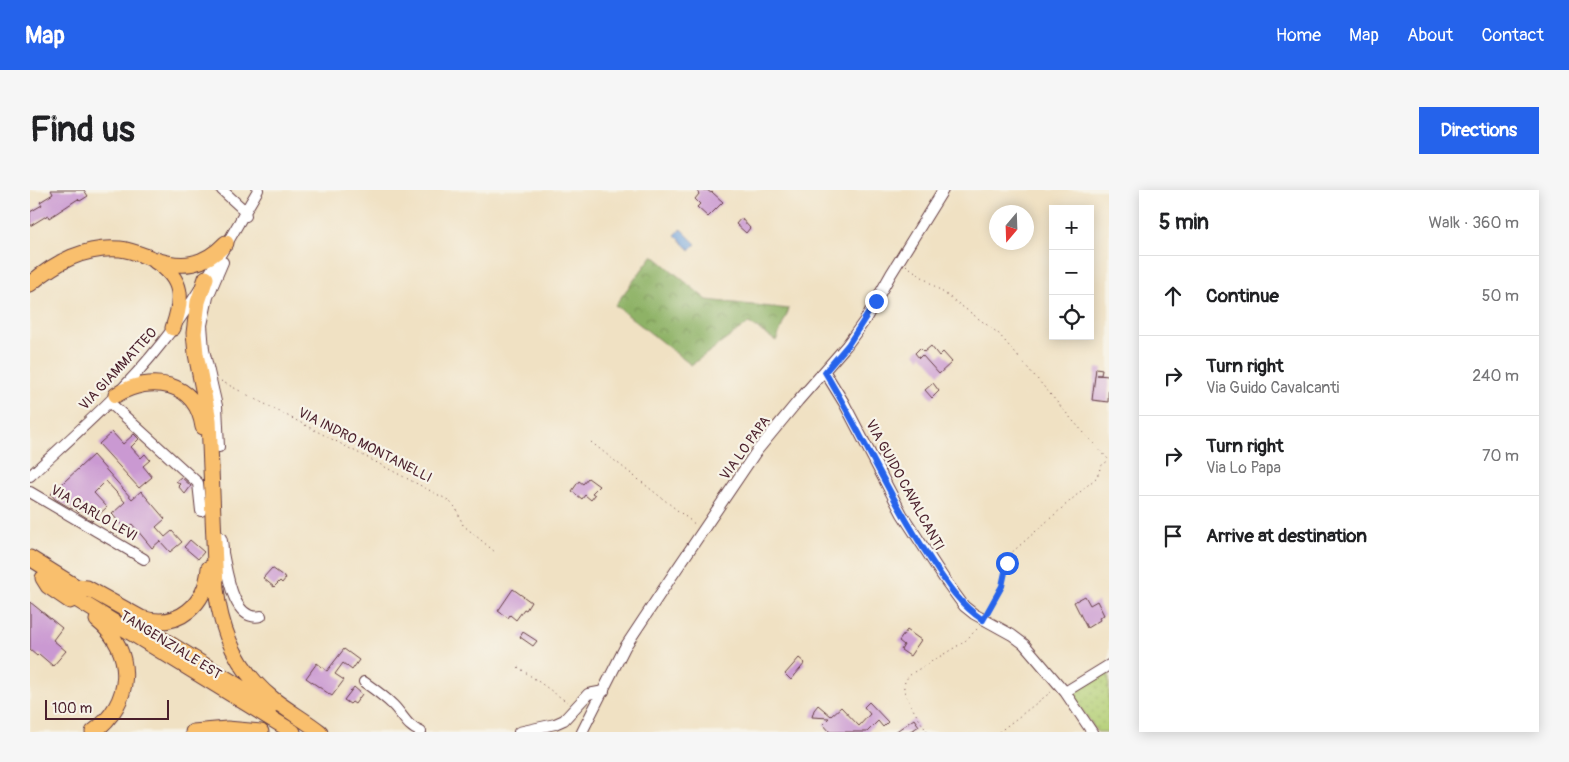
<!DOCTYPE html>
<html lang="en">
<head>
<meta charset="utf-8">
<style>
	:root { --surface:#fff; --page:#f6f6f6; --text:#202124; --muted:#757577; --line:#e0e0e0; --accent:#2563eb }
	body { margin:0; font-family:Pangolin,sans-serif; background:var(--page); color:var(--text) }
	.controls { position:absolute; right:15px; top:15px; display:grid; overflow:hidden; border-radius:0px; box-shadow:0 2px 12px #0003 }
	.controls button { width:45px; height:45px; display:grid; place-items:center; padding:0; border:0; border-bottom:1px solid var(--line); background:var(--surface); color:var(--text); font:25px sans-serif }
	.compass { position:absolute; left:959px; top:15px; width:45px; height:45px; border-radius:50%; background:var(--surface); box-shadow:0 2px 12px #0003; rotate:199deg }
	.scale { position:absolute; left:15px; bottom:12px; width:124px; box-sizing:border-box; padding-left:5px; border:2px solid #4a1f2b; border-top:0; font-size:14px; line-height:18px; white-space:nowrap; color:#4a1f2b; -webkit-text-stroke:4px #f7f3e8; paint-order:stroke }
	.stop { position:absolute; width:15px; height:15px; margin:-11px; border:4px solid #2563eb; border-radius:50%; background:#fff }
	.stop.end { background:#2563eb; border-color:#fff; box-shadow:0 1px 5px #0008 }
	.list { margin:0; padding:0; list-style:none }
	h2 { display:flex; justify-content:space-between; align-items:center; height:65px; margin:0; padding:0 20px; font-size:21px }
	h2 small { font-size:16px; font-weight:400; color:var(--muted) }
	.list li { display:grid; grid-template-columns:32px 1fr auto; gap:15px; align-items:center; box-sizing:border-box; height:80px; padding:0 20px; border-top:1px solid var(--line) }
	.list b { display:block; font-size:19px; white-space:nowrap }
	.list p { margin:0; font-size:16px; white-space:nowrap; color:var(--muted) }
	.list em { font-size:16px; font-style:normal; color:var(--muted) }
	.icon { flex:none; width:28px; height:28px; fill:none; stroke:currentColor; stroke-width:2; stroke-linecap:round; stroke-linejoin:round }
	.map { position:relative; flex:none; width:1079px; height:542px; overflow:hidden; border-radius:0px }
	header { display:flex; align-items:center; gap:30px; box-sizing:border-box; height:70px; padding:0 25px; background:var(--accent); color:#fff }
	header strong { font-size:24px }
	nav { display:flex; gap:28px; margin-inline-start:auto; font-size:18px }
	.intro { display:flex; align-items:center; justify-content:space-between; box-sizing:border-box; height:120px; padding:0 30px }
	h1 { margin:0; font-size:35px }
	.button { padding:12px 22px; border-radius:0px; background:var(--accent); color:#fff; font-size:18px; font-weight:700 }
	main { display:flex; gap:30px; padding:0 30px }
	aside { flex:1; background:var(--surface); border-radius:0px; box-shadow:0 2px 12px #0003 }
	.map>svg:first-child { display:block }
</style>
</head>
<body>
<header>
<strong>Map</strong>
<nav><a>Home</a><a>Map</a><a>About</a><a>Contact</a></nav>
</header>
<div class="intro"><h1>Find us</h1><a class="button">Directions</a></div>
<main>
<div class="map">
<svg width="1079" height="542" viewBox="0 0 1079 542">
	<defs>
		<pattern id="grass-dots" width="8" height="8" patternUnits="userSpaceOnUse" patternTransform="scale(1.25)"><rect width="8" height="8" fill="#b3cf75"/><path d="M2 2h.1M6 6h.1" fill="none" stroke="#9bb165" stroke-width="1.8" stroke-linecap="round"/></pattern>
		<pattern id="forest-crowns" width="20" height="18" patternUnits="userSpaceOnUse" patternTransform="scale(1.25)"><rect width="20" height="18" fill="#8eb266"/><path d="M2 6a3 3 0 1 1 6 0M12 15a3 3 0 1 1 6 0" fill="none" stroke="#769054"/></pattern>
		<pattern id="water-ripples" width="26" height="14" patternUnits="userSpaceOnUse" patternTransform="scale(1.25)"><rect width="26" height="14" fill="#70a2db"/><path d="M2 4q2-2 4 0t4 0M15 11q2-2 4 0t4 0" fill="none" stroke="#5e83b2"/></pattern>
	</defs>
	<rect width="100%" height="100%" fill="#f7f3e8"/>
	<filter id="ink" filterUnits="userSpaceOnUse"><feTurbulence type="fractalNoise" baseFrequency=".02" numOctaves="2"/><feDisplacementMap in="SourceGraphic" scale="10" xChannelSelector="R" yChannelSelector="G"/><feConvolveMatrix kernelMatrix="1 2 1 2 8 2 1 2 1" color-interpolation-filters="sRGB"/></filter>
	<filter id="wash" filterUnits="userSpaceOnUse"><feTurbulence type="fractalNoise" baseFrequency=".0096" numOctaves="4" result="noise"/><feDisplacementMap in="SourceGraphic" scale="20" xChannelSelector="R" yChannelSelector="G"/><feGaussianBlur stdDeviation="1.12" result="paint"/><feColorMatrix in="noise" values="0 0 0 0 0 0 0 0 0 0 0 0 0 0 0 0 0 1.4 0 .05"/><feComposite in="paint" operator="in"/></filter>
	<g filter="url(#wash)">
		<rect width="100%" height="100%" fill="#f0e1c3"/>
		<path fill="url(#grass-dots)" stroke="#7e7750" d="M1079,480V542H1067L1041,503Z"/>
		<path fill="url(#forest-crowns)" stroke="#6c6848" d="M623,65L677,110L759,119L746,151L719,133L661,175L585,115Z"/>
		<path fill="url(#water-ripples)" stroke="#5d6083" d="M651,39L666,54L660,60L645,45Z"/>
		<g id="blocks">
			<path fill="#ca99d2" d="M21,0H54L58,6L50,11L48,9L19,28L18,25L0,36V22L12,15L10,12L23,4Z
				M666,0H677L681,3L682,2L693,12L678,27L667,17L670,14L665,9L669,4Z
				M711,28L720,38L716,43L706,34Z
				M901,156L909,166L913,162L922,172L909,184L892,165L889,168L885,163L890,158L894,162Z
				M1066,178L1072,179L1071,185H1067L1079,186L1078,212L1062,210Z
				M903,193L909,201L902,208L895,200Z
				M82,242L93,254L104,244L109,249L101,257L111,268L115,264L120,270L113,276L122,287L109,298L69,254Z
				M63,265L102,309L111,301L135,329L126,337L135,347L142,341L152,352L140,362L130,351L122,358L102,334L95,339L82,324L95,312L76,291L64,303L77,317L62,331L49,323L44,318L42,319L25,309L21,304Z
				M151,287L161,296L155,304L148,296L150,294L146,291Z
				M558,288L569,296L562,303L565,305L561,310L555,305L552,309L542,301L549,291L553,294Z
				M160,350L174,362L168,369L154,357Z
				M242,378L256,388L252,393L250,391L244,397L233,388Z
				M483,399L501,412L496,420L494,419L486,430L480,425L478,428L468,421Z
				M1055,406L1060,415L1067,411L1074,425L1069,428L1070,430L1057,438L1044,412Z
				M0,412L32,438L23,450L36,461L23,476L9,464L7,466L0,460Z
				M877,440L891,450L880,466L871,460L874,455L869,451Z
				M493,442L507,451L503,456L490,447Z
				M314,459L329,470L322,480L313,473L305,484L314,490L302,506L276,488L287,473L297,481Z
				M769,468L775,473L761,490L755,484Z
				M324,497L332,504L325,514L322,512L320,514L314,510Z
				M839,512L858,532L853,537L848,531L837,542H800L793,534L799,528L782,527L784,520L788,515L801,526L811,517L829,536L840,524L834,517Z
				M884,529L889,536L880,542H865Z"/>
		</g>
	</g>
	<g filter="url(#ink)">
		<use href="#blocks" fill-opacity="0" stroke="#633c42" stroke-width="1"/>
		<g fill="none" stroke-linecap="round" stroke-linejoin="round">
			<defs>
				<path id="minor" d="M192,0L215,21L216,26
					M795,182L814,213L872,324L915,390L934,416L944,424L982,445L994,454L1035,502L1062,542
					M79,212L168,293L171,321
					M189,257L187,216L174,160L172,135L178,107L193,72
					M0,286C45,244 93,203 131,154C169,107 197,52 228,0
					M0,302L114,369
					M185,343C187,345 189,346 191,348C193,352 193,359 193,363C197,382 203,433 231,426
					M334,492C344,499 354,506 363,515C373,525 377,537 391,542
					M1035,502L1079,475
					M489,542L525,534L534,530L558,504L574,501
					M552,542L595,457L640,389L726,262L768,211L817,155L835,130L861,84L913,0"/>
				<path id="highway" d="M125,71C154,89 153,109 143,138
					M176,88L168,112L164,143L166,164L179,230L186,399C191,442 208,481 243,509C258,521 275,530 290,542
					M0,94C26,72 55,56 90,59C101,60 112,65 123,69C153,79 174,76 196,53
					M86,205C121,184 166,191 173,237
					M0,368L53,401
					M13,388L18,396L40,411
					M46,397L57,398L111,428C149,440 176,414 179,378
					M33,401L263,542
					M101,430L241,516
					M63,542C103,514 106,461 67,430
					M163,542L197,539L231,542"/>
			</defs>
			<use href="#minor" stroke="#633c42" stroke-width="12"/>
			<use href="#highway" stroke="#633c42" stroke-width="17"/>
			<path stroke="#633c42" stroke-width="1" stroke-dasharray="1 4" stroke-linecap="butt" d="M876,75L968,143L1044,232L1079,270
				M191,191L418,310L426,318L433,335L465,362
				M561,252L666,335
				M959,421L972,396L979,365L1067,287L1071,276L1079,270
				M488,477L537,512
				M897,542C892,533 875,509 874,499C873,492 878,486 884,482L934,452L949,437
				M969,542L1021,502"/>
			<use href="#minor" stroke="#fff" stroke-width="10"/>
			<use href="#highway" stroke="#f9bf6d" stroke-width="15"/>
		</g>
	</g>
	<g fill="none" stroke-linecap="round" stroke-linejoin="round" filter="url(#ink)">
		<path stroke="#2563eb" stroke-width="6" d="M846,111L818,155L795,182C832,244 861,310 901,370C916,393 930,415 953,430L972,396L977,373"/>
	</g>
	<g text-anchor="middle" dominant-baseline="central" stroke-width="4.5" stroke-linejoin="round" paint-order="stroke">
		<g font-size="14" fill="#4a1f2b" stroke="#f7f3e8">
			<text transform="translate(88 179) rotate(-47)">VIA GIAMMATTEO</text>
			<text transform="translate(335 255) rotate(27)">VIA INDRO MONTANELLI</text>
			<text transform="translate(715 258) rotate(-54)">VIA LO PAPA</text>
			<text transform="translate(875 295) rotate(61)">VIA GUIDO CAVALCANTI</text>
			<text transform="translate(64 323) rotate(30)">VIA CARLO LEVI</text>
			<text transform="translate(141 455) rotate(32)">TANGENZIALE EST</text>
		</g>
	</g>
</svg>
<div class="controls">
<button>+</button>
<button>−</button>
<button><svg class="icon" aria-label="locate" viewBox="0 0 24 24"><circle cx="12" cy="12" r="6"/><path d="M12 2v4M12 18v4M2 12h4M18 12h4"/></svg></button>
</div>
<svg class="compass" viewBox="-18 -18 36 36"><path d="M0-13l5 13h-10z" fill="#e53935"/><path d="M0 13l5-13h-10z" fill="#757577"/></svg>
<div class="scale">100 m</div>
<div class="stop" style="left:977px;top:373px"></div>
<div class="stop end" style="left:846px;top:111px"></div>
</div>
<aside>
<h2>5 min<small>Walk · 360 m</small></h2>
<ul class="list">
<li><svg class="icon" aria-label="ahead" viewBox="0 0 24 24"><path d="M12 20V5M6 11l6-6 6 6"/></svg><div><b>Continue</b></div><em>50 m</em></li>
<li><svg class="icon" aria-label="right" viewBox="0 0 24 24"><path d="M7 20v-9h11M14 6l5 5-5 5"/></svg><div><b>Turn right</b><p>Via Guido Cavalcanti</p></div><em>240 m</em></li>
<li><svg class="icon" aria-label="right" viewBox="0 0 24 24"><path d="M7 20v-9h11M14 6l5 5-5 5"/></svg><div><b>Turn right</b><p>Via Lo Papa</p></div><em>70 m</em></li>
<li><svg class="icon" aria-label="arrive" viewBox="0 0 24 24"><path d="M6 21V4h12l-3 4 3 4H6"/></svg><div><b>Arrive at destination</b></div></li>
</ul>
</aside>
</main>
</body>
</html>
